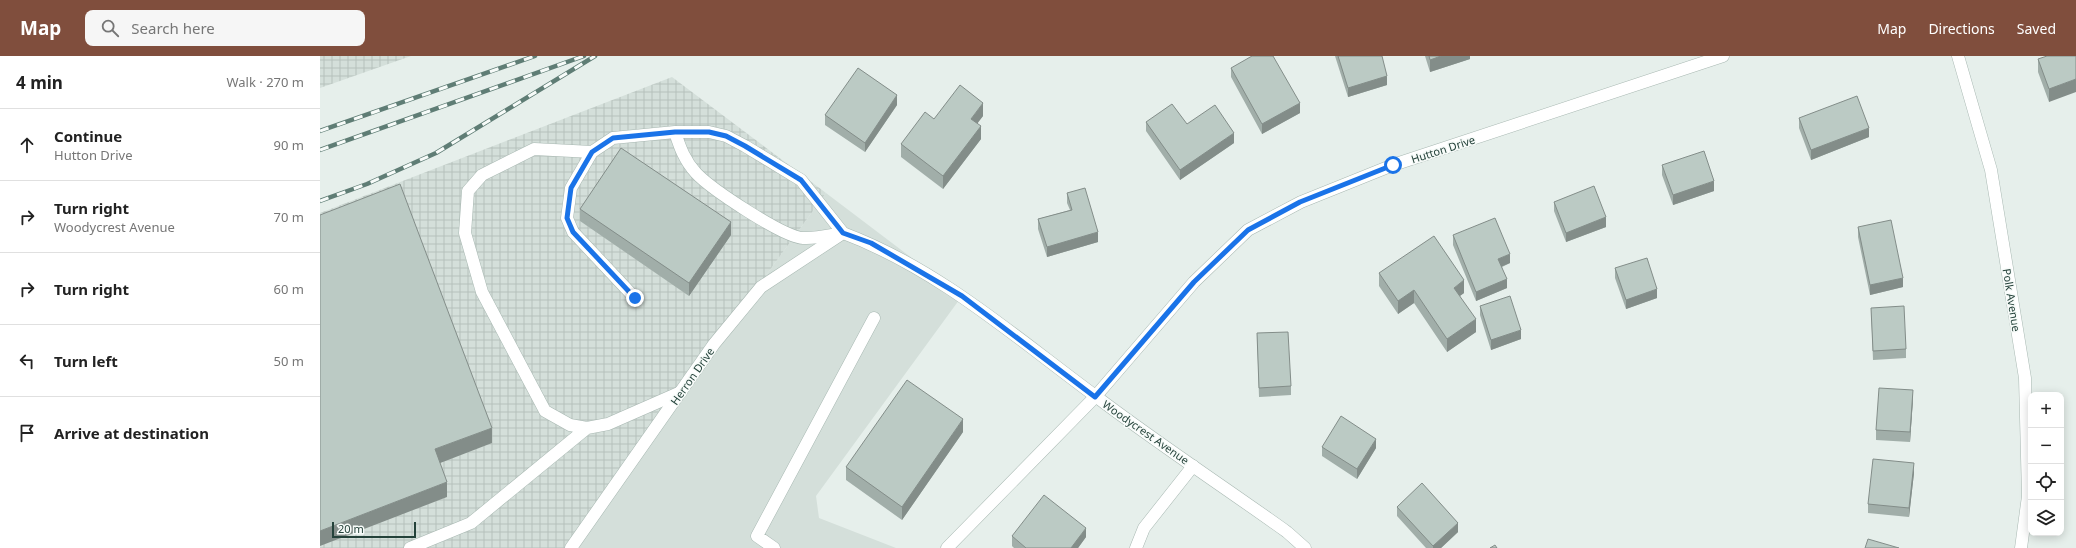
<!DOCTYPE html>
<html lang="en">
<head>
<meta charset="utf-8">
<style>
	:root { --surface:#fff; --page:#f6f6f6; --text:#222; --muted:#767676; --line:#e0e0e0; --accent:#804e3d }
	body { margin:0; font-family:"Noto Sans",sans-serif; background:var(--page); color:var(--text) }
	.controls { position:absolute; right:12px; bottom:12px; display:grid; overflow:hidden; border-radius:8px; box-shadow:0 2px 10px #0003 }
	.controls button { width:36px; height:36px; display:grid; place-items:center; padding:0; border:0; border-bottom:1px solid var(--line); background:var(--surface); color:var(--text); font:20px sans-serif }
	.scale { position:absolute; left:12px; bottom:10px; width:84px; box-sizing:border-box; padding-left:4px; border:2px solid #24423a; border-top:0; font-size:11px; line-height:14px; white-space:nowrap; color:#24423a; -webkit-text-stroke:3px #f7fbf9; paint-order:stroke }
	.stop { position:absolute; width:12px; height:12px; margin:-9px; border:3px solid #1a73e8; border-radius:50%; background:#fff }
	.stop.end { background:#1a73e8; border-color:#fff; box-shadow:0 1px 4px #0008 }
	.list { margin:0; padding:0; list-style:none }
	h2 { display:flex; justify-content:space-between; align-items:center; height:52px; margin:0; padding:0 16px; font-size:17px }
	h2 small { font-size:13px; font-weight:400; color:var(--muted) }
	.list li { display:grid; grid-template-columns:26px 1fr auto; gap:12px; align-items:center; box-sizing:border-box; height:72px; padding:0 16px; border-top:1px solid var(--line) }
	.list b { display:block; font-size:15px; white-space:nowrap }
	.list p { margin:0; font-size:13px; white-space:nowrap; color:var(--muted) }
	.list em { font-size:13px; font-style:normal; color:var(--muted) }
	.icon { flex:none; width:22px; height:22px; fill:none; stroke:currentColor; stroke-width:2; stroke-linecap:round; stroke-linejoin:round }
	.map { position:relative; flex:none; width:1756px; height:492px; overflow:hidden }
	header { display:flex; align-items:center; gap:24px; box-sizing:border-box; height:56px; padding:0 20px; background:var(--accent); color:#fff }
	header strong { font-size:19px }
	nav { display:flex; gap:22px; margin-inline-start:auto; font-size:14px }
	.search { width:280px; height:36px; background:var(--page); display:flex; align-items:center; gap:10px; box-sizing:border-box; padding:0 14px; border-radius:8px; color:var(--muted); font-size:15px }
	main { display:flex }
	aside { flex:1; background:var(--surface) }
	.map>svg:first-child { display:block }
</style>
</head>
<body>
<header>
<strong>Map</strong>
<div class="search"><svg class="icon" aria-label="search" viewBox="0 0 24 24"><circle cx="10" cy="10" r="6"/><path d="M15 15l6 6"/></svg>Search here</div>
<nav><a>Map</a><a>Directions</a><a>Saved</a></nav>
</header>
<main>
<aside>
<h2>4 min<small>Walk · 270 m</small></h2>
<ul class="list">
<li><svg class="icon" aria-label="ahead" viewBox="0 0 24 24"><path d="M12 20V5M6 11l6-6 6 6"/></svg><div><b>Continue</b><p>Hutton Drive</p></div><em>90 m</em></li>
<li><svg class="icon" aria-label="right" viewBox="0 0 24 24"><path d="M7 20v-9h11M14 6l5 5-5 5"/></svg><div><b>Turn right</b><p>Woodycrest Avenue</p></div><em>70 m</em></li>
<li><svg class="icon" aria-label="right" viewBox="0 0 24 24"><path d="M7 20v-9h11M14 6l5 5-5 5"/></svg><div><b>Turn right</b></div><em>60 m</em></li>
<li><svg class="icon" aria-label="left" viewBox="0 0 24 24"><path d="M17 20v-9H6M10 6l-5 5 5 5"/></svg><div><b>Turn left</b></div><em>50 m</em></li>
<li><svg class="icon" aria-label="arrive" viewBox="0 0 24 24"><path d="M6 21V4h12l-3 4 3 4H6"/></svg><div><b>Arrive at destination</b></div></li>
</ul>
</aside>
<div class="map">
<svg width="1756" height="492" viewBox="0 0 1756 492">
	<defs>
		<pattern id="industrial-grid" width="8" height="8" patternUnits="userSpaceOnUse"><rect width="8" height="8" fill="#d4dfda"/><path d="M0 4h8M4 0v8" fill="none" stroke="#b6c1bc"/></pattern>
	</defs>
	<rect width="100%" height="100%" fill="#e6efeb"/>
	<path fill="#d4dfda" d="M506,137L642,240L496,440L499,462L576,492H251L361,336Z"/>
	<path fill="url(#industrial-grid)" d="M0,0H91L0,32Z
		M352,21L506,137L361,336L251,492H0V157Z"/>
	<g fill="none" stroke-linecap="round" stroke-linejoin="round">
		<defs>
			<path id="lane" d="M355,76H389L406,80L425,90L481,124L523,177C510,179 496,183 483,182C463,181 391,133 376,117C365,105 360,92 355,76Z
				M272,96L214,93L162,119L148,135L145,177L162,236L225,355L250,369L267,372L288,368L361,336
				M315,242L253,176L247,162L251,132L272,96L293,82L355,76
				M90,492L151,467L267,372
				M454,492L437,480L554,262
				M627,492L775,341
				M816,492L824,472L873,410"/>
			<path id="street" d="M1638,0L1671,114L1705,322L1708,440L1701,492
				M775,341L874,226L928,174L981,146L1073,109L1403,0
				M251,492L394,288L441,231L523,177C617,212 694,280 774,339C837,387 903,430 967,476L985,492"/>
		</defs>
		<use href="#lane" stroke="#a8b8b2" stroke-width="13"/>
		<use href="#street" stroke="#a8b8b2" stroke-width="13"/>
		<use href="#lane" stroke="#fff" stroke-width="12"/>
		<use href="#street" stroke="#fff" stroke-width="12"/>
		<defs>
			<path id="rail" d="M0,75L215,0
				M0,94L264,0
				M0,145L47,128L116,97L275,0"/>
		</defs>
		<use href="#rail" stroke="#5f7d75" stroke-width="4.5"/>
		<use href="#rail" stroke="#f7fbf9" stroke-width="3" stroke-dasharray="9" stroke-linecap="butt"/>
	</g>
	<path fill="#a1aea9" d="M1015,0H1062L1067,29L1028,41Z
		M1105,0H1150V3L1110,16Z
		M1756,0L1729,46L1718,16V3Z
		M911,12L980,57L942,78L911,21Z
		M577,49L545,96L505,69V59Z
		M663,60L657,67L661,83L623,133L581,101V88L614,63Z
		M1479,62L1549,81L1491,104L1479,72Z
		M826,66L867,68L914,87L860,124L826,75Z
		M1342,109L1394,135L1353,149L1342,119Z
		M747,137L778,186L727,201L718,173V163L750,154L747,147Z
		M1234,146L1286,171L1246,186L1234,155Z
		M260,153L411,179L369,240L260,165Z
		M1538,171L1583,231L1550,239L1538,181Z
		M1133,179L1190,207L1182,211L1187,232L1156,245L1133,189Z
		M1295,212L1337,242L1306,253L1295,222Z
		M1059,217L1144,237L1140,240L1156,276L1127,296L1094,247L1078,258L1059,230Z
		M1160,250L1201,283L1171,294L1160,259Z
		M1551,252L1586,293V302L1553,304Z
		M937,277L971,330V339L939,341Z
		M1593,343L1590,386L1556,384V374Z
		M643,376L582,464L526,424V411Z
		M1002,391L1056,392L1037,423L1002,400Z
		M1594,417L1589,461L1548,457V448Z
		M1077,451L1138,476L1121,492H1106L1077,460Z
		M692,480L766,481L758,492H694L692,490Z"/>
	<path fill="#838d89" d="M1121,0H1150V3L1110,16V4Z
		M1067,20V29L1028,41V32Z
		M1756,23V36L1729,46V33Z
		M577,39V49L545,96V87Z
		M663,47V60L651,76V63Z
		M980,47V57L942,78V68Z
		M661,70V83L623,133V120Z
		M1549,72V81L1491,104V94Z
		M914,77V87L860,124V114Z
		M1394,125V135L1353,149V139Z
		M1286,161V171L1246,186V177Z
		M411,166V179L369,240V227Z
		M778,176V186L727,201V191Z
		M1190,198V207L1178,212V203Z
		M1583,222V231L1550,239V229Z
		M1187,223V232L1156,245V236Z
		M1144,224V237L1134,244V232Z
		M1337,233V242L1306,253V244Z
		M1094,234V247L1078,258V245Z
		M1156,263V276L1127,296V283Z
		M1201,274V283L1171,294V284Z
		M1593,334V343L1590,386V376Z
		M643,363V376L582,464V451Z
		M172,372V387L115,409V393Z
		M1056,383V392L1037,423V413Z
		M1594,407V417L1589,461V452Z
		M127,426V441L0,490V475Z
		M1138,467V476L1121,492H1113V490Z
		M766,472V481L758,492H751Z"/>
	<path fill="#bbcac4" stroke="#838d89" d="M932,0H953L980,47L942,68L911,12Z
		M1018,0H1062L1067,20L1028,32Z
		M1109,0H1121L1110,4Z
		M1727,0H1756V23L1729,33L1718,3Z
		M538,12L577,39L545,87L505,59Z
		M640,29L663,47L651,63L661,70L623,120L581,88L605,56L614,63Z
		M1537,40L1549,72L1491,94L1479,62Z
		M852,48L867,68L895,49L914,77L860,114L826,66Z
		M301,92L411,166L369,227L260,153Z
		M1384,95L1394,125L1353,139L1342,109Z
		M80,128L172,372L115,393L127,426L0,475V159Z
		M1274,130L1286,161L1246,177L1234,146Z
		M765,132L778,176L727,191L718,163L752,154L747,137Z
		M1175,162L1190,198L1178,203L1187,223L1156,236L1133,179Z
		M1571,164L1583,222L1550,229L1538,171Z
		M1114,180L1144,224L1134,232L1156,263L1127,283L1094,234L1078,245L1059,217Z
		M1327,202L1337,233L1306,244L1295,212Z
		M1190,240L1201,274L1171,284L1160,250Z
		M1584,250L1586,293L1553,295L1551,252Z
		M968,276L971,330L939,332L937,277Z
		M587,324L643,363L582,451L526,411Z
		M1559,332L1593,334L1590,376L1556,374Z
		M1021,360L1056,383L1037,413L1002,391Z
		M1553,403L1594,407L1589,452L1548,448Z
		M1102,427L1138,467L1113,490L1077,451Z
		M724,439L766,472L751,492H706L692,480Z
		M1548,483L1579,492H1545Z
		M1175,489L1177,492H1170Z"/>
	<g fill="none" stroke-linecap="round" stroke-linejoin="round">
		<path stroke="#1a73e8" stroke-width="5" d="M315,242L253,176L247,162L251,132L272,96L293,82L355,76H389L406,80L425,90L481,124L523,177L551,187L642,240L775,341L874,226L928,174L980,146L1073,109"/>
	</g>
	<g text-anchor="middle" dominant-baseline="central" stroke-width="3" stroke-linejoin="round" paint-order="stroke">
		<g font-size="11" fill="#24423a" stroke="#f7fbf9">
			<text transform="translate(1123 93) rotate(-18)">Hutton Drive</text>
			<text transform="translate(1692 244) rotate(81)">Polk Avenue</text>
			<text transform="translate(372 320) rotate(-55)">Herron Drive</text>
			<text transform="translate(826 376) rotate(35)">Woodycrest Avenue</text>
		</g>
	</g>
</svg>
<div class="controls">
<button>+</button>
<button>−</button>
<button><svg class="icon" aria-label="locate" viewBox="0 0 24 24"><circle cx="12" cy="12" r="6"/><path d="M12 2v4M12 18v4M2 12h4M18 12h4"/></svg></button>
<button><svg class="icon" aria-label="layers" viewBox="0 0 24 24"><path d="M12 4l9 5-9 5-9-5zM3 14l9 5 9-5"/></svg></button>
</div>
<div class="scale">20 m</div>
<div class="stop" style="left:1073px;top:109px"></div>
<div class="stop end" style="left:315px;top:242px"></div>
</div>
</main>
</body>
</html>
